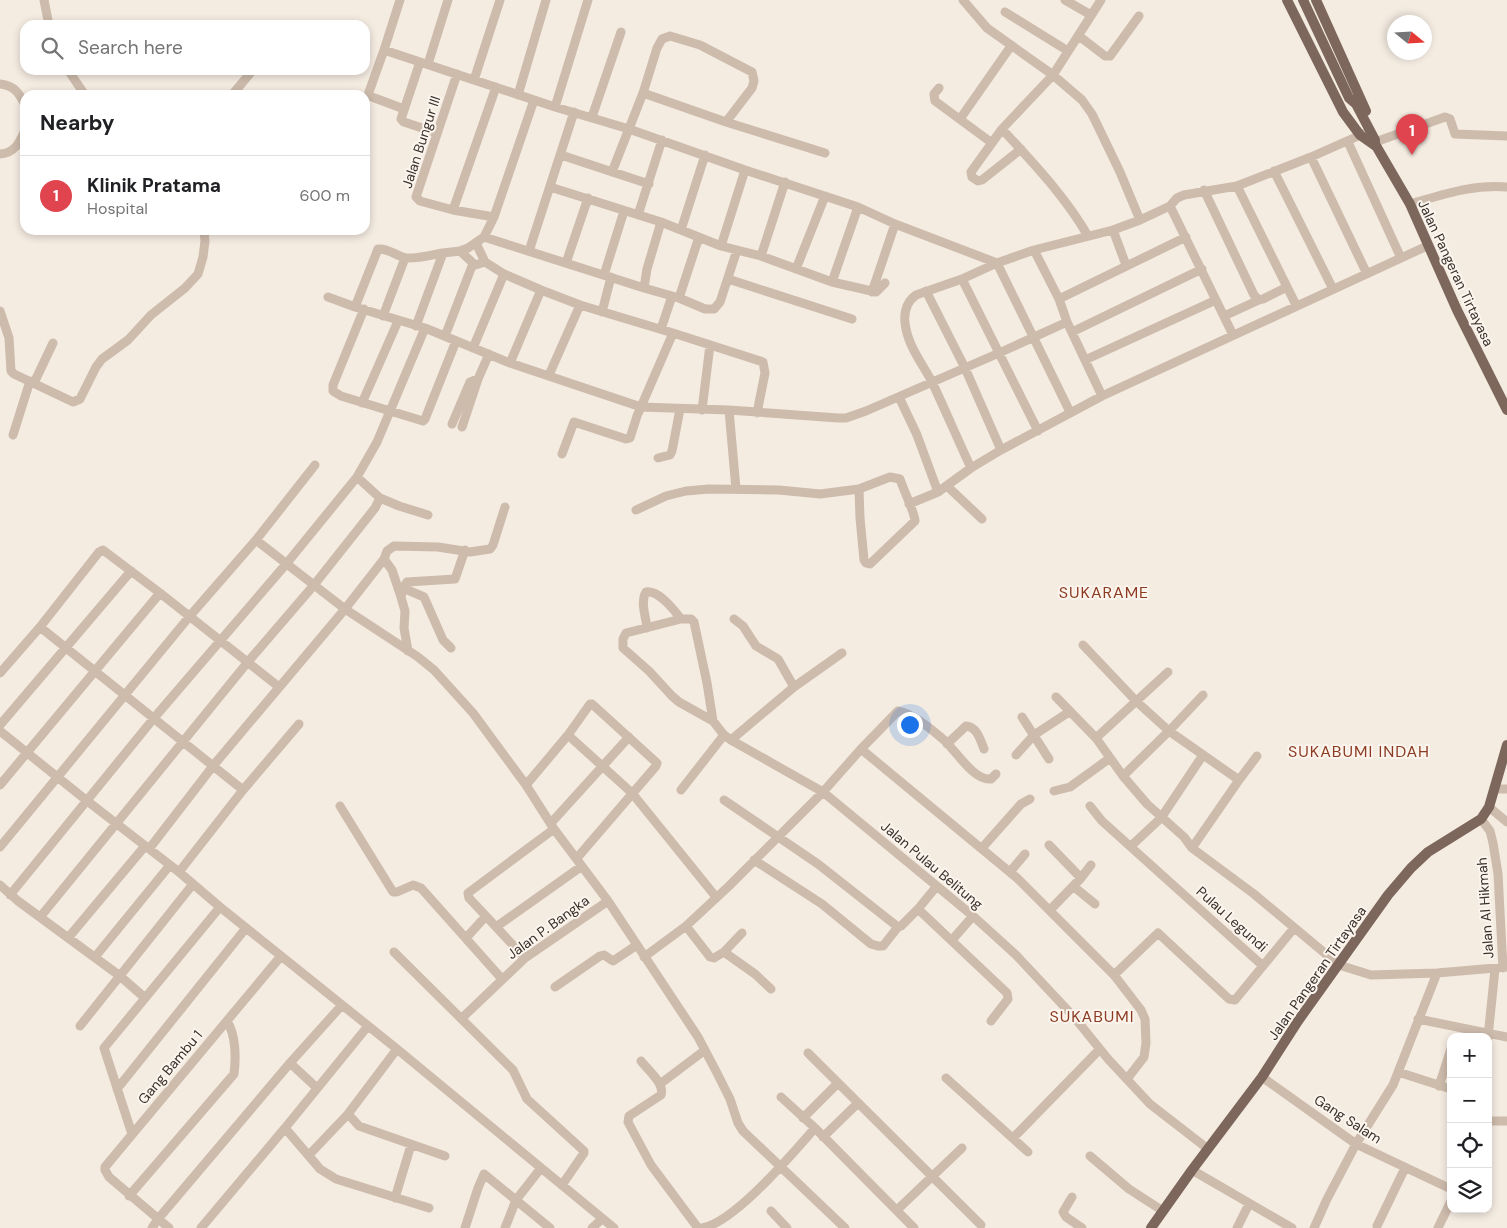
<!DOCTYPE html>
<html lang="en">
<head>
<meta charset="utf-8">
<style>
	:root { --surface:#fff; --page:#f6f6f6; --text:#202124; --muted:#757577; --line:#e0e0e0; --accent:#ea580c }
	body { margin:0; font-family:"DM Sans",sans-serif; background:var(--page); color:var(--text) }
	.controls { position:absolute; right:15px; bottom:15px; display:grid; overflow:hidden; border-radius:10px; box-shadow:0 2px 8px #0003 }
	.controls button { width:45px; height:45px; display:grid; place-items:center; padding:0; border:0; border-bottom:1px solid var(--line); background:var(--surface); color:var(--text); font:25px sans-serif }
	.compass { position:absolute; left:1387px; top:15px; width:45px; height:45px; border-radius:50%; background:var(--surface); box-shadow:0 2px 8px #0003; rotate:108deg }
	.you { position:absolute; left:909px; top:724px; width:18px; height:18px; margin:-12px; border:4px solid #fff; border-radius:50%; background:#1a73e8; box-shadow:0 0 0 8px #1a73e833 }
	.badge { display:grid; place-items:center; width:32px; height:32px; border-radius:50%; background:var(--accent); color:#fff; font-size:16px; font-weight:700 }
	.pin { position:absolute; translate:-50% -41px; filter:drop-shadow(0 1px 2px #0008) }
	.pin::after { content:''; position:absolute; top:26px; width:18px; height:15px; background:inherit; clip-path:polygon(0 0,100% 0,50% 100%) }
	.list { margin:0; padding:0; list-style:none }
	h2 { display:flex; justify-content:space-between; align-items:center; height:65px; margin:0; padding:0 20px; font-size:21px }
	h2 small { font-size:16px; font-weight:400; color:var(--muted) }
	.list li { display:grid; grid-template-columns:32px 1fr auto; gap:15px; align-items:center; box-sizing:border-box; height:80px; padding:0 20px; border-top:1px solid var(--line) }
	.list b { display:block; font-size:19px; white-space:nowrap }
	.list p { margin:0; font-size:16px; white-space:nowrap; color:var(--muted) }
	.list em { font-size:16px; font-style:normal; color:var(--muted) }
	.icon { flex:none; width:28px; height:28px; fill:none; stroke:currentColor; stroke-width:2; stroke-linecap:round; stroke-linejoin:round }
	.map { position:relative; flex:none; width:1507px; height:1228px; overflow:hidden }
	.search { position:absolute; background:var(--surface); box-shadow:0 2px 8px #0003; left:20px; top:20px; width:350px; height:55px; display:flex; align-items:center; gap:12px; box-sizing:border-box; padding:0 18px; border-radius:15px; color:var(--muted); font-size:19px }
	.panel { position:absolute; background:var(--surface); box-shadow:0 2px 8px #0003; left:20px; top:90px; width:350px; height:145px; border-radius:15px }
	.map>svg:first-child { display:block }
</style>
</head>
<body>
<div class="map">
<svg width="1507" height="1228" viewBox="0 0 1507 1228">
	<rect width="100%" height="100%" fill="#f4ebe1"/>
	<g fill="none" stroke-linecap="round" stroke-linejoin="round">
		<path stroke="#cdbbac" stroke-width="9" d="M44,0L49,25
			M400,0L384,50L369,92V95L372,97L404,109
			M963,0L987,28L1053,75L1082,100L1092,114L1120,172L1140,220
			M1065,0L1091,15
			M1005,12L1068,51
			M1079,36L1105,56H1110L1139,16
			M384,50L555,107L629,129L745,170L858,207L895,224L997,263L1034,250L1113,230L1140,220L1170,206L1177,198L1184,195L1237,186L1311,157L1365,133
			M420,62L401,119L404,122L437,133
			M428,64L448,0
			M68,70L85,95
			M457,74L416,197L420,201L453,210L494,217
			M474,80L500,0
			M0,84C15,86 19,93 25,105
			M939,88L934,94L935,101L992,143
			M643,93L726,122L825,153
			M232,95L252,71
			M518,95L546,0
			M555,107L588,0
			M592,117L621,32
			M960,119L1011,46
			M1002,129C1033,163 1065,196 1088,236
			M1378,141L1445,117L1450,119L1455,134L1507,136
			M1348,142L1401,258
			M1021,149L982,180L978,181L972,177L971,172L1002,129L1053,75L1101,0
			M0,154C15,153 20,142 25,130
			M561,155L649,184
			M1311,157L1367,274
			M1274,171L1333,289
			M612,172L643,93L657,48L662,39L670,36L700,45L752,72L754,81L752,88L726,122
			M1237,186L1296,305
			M550,187L661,222L721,246L761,256L832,282L876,292L885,283
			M1204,190L1254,295L1259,300L1263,299L1287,287
			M1410,204C1442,195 1472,184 1507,187
			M1170,206L1233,335
			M453,210L496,87
			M638,215L662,140
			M681,230L705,155
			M1113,230L1126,265
			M484,237L644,288L647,269L661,222
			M699,237L679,298L705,309H714L720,302L737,250
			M476,243L485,262L504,274L541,290L580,305L673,333L763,362L765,373L757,413
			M721,246L745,170
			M1034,250L1059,299
			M460,251L474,264
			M529,251L574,112
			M761,256L785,182
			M566,263L588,198
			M796,269L825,196
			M604,275L624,211
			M728,279L852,319
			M962,279L1038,431
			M832,282L858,207
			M644,288L679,298
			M926,291L965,368L1001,450
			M872,292L895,224
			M328,297L355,307L425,328L510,363L641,407L729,410L838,418H846L866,411L999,353L1067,322
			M355,307L378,249C389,248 396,256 406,258C418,259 431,255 443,253
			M364,309L333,385V391L341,396L423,421L425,419L456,341
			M0,311L9,338L11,371L14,374L73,402L80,399L96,367L102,359L128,340L151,315L185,288L198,274L203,257L205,241L204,230
			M602,312L611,277
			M383,316L405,258
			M1224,316L1259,300
			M416,326L443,253L460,251L468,248L484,237L494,217L534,100
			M661,329L672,296
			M1072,332L1202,269
			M445,336L472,266L485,262
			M473,348L504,274
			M1085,360L1216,300
			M510,363L541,290
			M549,375L580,305
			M34,383L53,343
			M1102,396L1067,322L1059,299L1186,237
			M899,397L917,435L938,492
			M362,403L398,321
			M702,410L710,345
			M729,410L736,489
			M452,424L470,382L478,379
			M462,427L478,379L489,354
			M13,435L30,381
			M562,454L574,422L626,439L630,438L637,416L673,333
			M658,458L670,455L672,451L680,409
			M971,468C958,440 946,412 933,384C924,366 910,349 906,329C903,316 905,303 916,295L962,279L997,263L1070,412
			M947,486L982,519
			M380,498L399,506L428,515
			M909,504L938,492L971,468L1001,450L1102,396L1427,246
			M636,510L666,496L686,491L709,489L779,490L820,494L859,489L890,477L900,479C903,489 915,513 915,521L870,564L866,563L864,560L860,518L859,489
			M256,540L345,609L418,657L434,670L473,713L526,785L554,829L608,901L698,1037L717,1073L730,1099L738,1123L743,1131L845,1228
			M384,559L392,570L401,597L405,611L404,628L408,651
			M403,588L424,597L443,640L451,648
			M401,597L403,588L407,582L455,579L465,550
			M681,619L626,633L623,639V648L649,671L672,696L679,702L713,721L724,735L731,740L823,792L973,916L1016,955L1074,1017L1108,1059L1150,1104L1208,1149
			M40,627L243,790
			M647,628C646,617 640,602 646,592C659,590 674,610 681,619H691L694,622L707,683L713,721
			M1083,645L1137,702L1169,731L1239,780
			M0,673L40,627L99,552L103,550L160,593L279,687
			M794,687L842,653
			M1056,697L1096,738L1123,776L1147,804L1184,837L1192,848L1254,894L1339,965L1371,975L1437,973L1507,967
			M1022,717L1049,759
			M0,725L131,571
			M0,731L86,800L179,872L220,907L397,1049L614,1228
			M568,735L590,704H592L657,763L656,766L577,858
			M1096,738L1168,672
			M731,740L794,687L778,659L756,646L743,626L734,619
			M947,744L966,726C977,727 980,739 984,749
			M861,749L1017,878L1114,975L1141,1010L1145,1019L1146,1043L1144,1057L1127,1079
			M1016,755L1034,735L1069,712
			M1123,776L1169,731L1203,695
			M0,785L160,593
			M526,785L568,735L632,793L716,897
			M1494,789H1507
			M681,790L724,735
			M1054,791L1070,787L1110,758
			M724,800L818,864L898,927L901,926L918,909L936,887
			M340,806L393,892H397L413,885L421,888L502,979
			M1090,806L1102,821L1263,966
			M1489,807L1507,822
			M1481,819L1490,831L1493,843L1498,874L1503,968
			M551,823L629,737
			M1049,845L1081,878
			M1131,846L1161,818L1203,755
			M0,847L189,617L256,540L315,465
			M982,848L1021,804L1030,799
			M1192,848L1239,780L1257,756
			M149,849L213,766L345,609L384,559L387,551L394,546L438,547L470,552L490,549L493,545L505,507
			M754,860L822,904L871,944L878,946H883L898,927
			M179,872L243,790L299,724
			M1010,872L1025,854
			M0,885L18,901L120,976L145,998
			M1073,886L1095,904
			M10,895L154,718L287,563L357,477L377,442L425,328
			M918,909L1007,993L1008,999L991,1021
			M1050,910L1081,878L1091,865
			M41,916L247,663L314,585L375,508L380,498L357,477
			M686,926L710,957L714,958L724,952L742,933
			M496,927L582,866
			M68,938L145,846
			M466,938L486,916
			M952,940L973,916
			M394,952L513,1070L527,1099L584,1151V1153L562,1185
			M724,952L755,974L771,989
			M95,957L170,865
			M644,957L686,926L729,886L823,792L861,749L898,711C914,714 932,730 944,740C956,751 974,781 991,779L996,774
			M525,958L469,898L468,893L554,829
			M1114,975L1158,933L1229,999L1235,1000L1294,928
			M555,987L600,956L604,955L613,961L637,945
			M462,1018L525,958L608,901
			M1418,1019L1507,1037
			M80,1026L193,884
			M368,1026L285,1128L320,1169L336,1179L429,1208
			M1488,1037L1495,969
			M808,1053L981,1225
			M641,1061C648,1070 665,1084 661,1095L629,1116L628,1122L651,1165L698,1228
			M290,1063L317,1088
			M1398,1072L1451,1089
			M1262,1077L1356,1144L1451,1189
			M946,1078L1028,1152
			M660,1084L705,1050
			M1439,1086L1451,1049
			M117,1089L246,928
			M781,1097L815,1128L914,1228
			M348,1114L359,1126L445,1156
			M803,1118L838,1083
			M1488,1121H1507
			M132,1134L104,1048L220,907
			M823,1137L858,1103
			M1013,1138L1100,1049
			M309,1155L348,1114L397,1049
			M1090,1156L1129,1189L1163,1211
			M1192,1170L1292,1228
			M129,1196L234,1074C236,1058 236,1035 227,1021
			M1072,1197L1063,1212L1066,1217L1082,1228
			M395,1198L411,1145
			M897,1210L962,1148
			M771,1211L787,1228
			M1377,1226L1405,1168
			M152,1228L158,1219L290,1063L342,1005
			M169,1228L109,1177L105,1170V1167L281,956
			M201,1228L285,1128
			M465,1228L478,1188L484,1174L550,1228
			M505,1228L516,1200L541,1168
			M592,1228L602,1219
			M702,1228C734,1223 792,1154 815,1128
			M1237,1228L1249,1204
			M1314,1228L1327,1199L1356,1144L1393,1085L1437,973
			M1438,1228L1451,1201"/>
		<path stroke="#7d675c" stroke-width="10" d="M1287,0L1343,112L1360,135L1377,147
			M1303,0L1349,98L1356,104L1375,140V144L1410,204L1457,310L1507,410
			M1316,0L1366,111
			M1151,1228L1192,1170L1262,1077L1298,1021L1388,895L1411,868L1428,852L1481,819L1489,807L1507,745"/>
	</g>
	<g text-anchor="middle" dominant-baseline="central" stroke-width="4" stroke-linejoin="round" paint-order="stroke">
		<g font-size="14" fill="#3b302b" stroke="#fbf5ee">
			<text transform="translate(421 142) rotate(-72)">Jalan Bungur III</text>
			<text transform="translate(1456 273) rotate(65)">Jalan Pangeran Tirtayasa</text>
			<text transform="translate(932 865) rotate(40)">Jalan Pulau Belitung</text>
			<text transform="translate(1485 908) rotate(-94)">Jalan Al Hikmah</text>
			<text transform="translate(1232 919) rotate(42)">Pulau Legundi</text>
			<text transform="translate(548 927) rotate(-36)">Jalan P. Bangka</text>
			<text transform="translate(1317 973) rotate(-55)">Jalan Pangeran Tirtayasa</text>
			<text transform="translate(170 1067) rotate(-50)">Gang Bambu 1</text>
			<text transform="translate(1348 1119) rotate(33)">Gang Salam</text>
		</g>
		<g font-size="16" letter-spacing="1" fill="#8c3b22" stroke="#fbf5ee">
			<text x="1104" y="592">SUKARAME</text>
			<text x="1359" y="751">SUKABUMI INDAH</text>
			<text x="1092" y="1016">SUKABUMI</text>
		</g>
	</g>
</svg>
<div class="controls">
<button>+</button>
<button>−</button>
<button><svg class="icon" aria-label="locate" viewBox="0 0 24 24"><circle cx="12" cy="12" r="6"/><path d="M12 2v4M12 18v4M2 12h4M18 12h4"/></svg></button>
<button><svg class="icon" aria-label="layers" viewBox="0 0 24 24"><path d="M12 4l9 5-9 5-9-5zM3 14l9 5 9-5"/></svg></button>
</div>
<svg class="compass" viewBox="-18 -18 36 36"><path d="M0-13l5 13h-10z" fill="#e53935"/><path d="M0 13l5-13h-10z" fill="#757577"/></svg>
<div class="you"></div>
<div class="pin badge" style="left:1412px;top:155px;background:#e0444e">1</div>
<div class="search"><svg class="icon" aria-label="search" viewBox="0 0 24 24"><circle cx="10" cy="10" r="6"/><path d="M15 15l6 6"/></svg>Search here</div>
<section class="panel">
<h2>Nearby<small></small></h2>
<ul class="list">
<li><span class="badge" style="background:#e0444e">1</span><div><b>Klinik Pratama</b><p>Hospital</p></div><em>600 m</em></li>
</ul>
</section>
</div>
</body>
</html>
